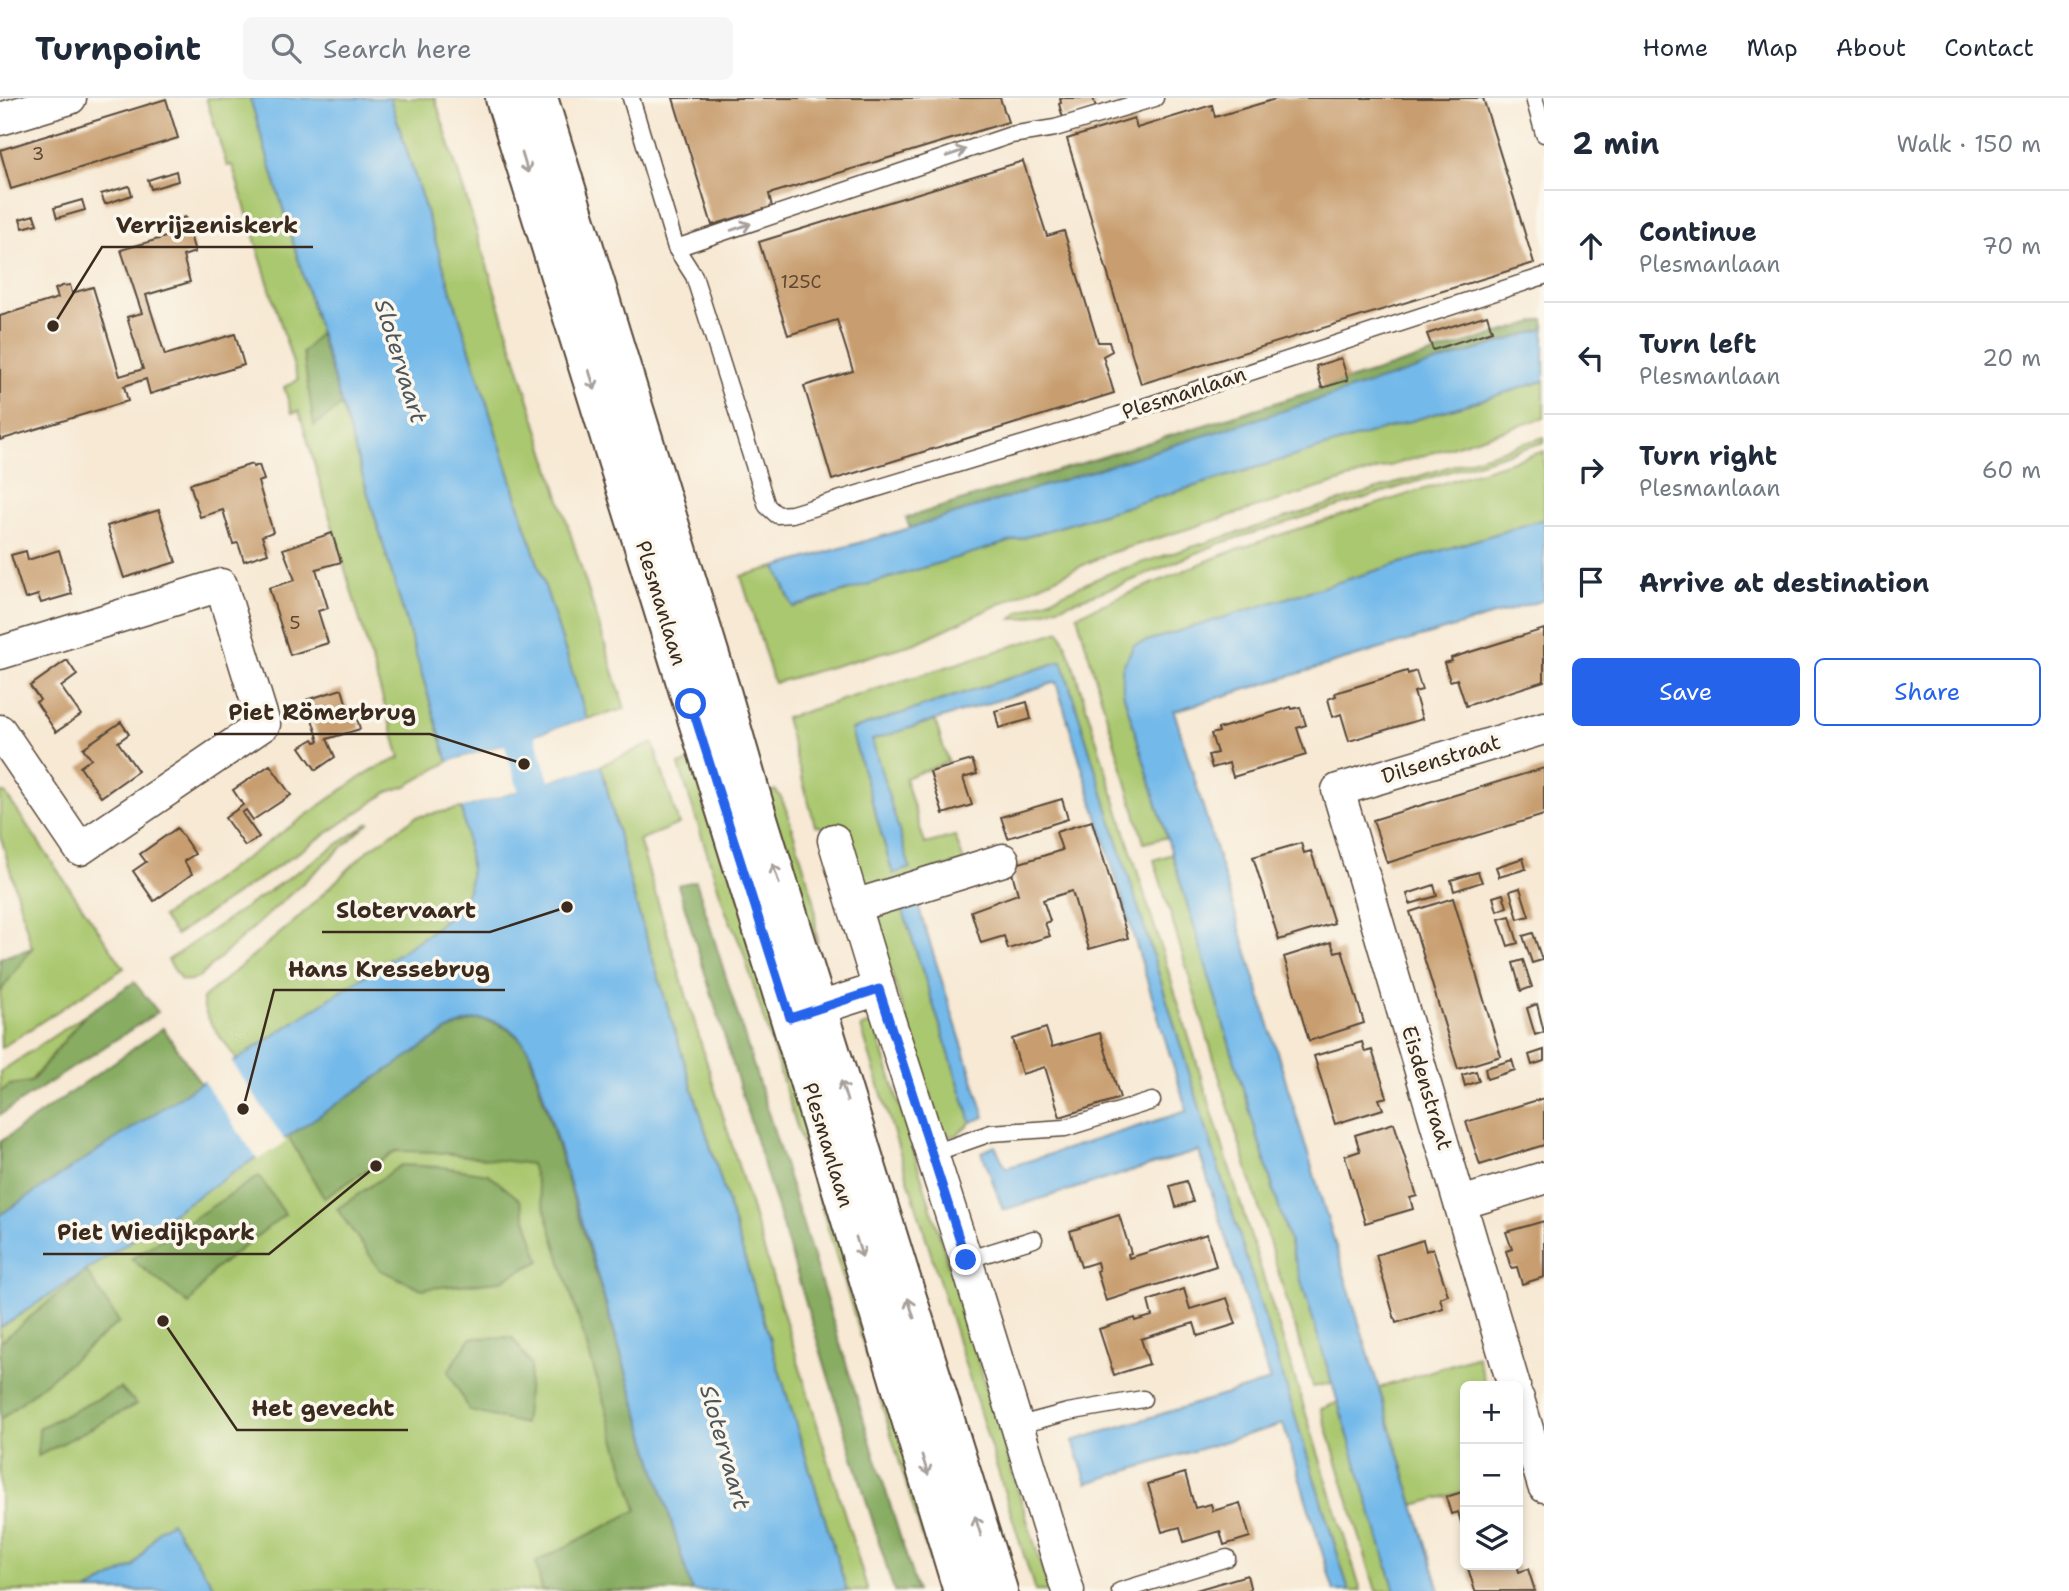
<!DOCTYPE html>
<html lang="en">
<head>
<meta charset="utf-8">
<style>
	:root { --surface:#fff; --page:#f6f6f7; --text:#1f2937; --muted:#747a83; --line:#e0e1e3; --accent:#2563eb }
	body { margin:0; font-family:"Shantell Sans",sans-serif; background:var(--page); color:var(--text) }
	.controls { position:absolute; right:21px; bottom:21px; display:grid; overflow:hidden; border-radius:10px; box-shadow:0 4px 10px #0003 }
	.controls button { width:63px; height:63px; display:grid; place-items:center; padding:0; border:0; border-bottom:2px solid var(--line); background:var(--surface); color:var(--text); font:35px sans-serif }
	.stop { position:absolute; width:21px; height:21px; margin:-16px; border:5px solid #2563eb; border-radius:50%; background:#fff }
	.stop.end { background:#2563eb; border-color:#fff; box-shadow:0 2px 7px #0008 }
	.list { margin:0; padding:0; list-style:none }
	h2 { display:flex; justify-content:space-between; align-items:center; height:91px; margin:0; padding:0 28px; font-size:30px }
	h2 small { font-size:23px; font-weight:400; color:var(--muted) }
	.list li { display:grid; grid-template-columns:46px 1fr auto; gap:21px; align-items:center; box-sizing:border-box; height:112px; padding:0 28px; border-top:2px solid var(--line) }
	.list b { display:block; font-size:26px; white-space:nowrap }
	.list p { margin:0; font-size:23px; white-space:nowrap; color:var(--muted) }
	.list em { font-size:23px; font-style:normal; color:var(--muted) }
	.actions { display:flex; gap:14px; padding:21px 28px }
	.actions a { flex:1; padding:16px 0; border:2px solid var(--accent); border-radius:10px; text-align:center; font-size:24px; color:var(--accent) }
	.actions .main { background:var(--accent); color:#fff }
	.icon { flex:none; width:38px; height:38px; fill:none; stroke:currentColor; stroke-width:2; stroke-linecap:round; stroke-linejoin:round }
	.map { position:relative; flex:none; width:1544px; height:1493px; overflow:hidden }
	header { display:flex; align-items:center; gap:42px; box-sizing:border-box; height:98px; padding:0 35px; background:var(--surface); border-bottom:2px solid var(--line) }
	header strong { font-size:33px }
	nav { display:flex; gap:38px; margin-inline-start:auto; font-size:24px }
	.search { width:490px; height:63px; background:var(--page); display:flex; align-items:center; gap:18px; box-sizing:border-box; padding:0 24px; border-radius:10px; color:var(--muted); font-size:26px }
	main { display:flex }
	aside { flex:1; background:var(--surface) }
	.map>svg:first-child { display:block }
</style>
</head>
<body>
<header>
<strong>Turnpoint</strong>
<div class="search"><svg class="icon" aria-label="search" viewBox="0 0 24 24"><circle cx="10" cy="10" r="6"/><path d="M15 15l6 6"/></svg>Search here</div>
<nav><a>Home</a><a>Map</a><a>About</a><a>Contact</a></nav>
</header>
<main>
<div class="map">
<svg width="1544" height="1493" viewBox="0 0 1544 1493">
	<rect width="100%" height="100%" fill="#fbf7ec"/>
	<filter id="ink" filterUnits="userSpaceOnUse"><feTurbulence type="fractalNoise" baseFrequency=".0143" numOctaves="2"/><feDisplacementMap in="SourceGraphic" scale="14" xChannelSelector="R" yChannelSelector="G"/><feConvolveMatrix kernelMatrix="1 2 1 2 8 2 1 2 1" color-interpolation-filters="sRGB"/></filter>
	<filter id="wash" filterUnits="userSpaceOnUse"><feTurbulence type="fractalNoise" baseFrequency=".00686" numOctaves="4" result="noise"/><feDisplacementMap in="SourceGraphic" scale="28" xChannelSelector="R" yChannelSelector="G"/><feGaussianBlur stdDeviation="1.57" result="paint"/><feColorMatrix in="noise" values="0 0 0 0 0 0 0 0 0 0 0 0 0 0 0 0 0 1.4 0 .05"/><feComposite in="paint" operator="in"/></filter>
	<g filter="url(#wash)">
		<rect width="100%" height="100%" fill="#f7e9d4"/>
		<path fill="#aac86f" stroke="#727946" stroke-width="2" d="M206,0H250L448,664L406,688L388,694L176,837L162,819L352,685L372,672L400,660L299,313L292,315L284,289L298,282L232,67L227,68Z
			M390,0H435L625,611L587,621Z
			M1544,283V320L1107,456L916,545L774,585L741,478L776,469L793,509Z
			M1544,339V344L1218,446L1126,485L1027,520L1012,521L1018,515L1112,474Z
			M1544,353V421L1134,547L1123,594L1167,739L1144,745L1077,517L1224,456L1273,439Z
			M1060,533L1071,560L1361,1493H1349L1062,563L851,632L893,776L910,770L871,642L935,622L948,664L905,680L925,746L955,738L964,764L869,789L863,787L841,735L815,727L785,620Z
			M653,645L679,726L639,742L868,1493H847L635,803L601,667Z
			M698,661L952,1493H939L742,850L726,814L679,667Z
			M775,692L781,699L786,711L814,802L817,846L760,698Z
			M0,695H5L124,870L1,950L0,894L32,850L0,736Z
			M462,710C464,731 475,773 468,792C461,810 442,823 428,836L238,963C227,947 200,917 203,900L297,821L367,753L416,719Z
			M370,724L199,879L190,883L181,882L168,862Z
			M1172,756L1332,1285L1313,1289L1154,762Z
			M900,803L971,1024L957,1037L944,1039L871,812Z
			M514,880L703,1493H0V1205Z
			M85,917L30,984L10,987L0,994V974Z
			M874,925L1049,1493H1035L861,929Z
			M1477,1258L1486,1288H1465V1393L1414,1407L1379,1290Z
			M1338,1304L1395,1493H1376L1321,1311Z"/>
		<path fill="#87ac62" stroke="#616b40" stroke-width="2" d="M1544,221V231L910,430L906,420Z
			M319,235L342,307L314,328L303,255Z
			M696,783L917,1493H894L678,787Z
			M32,850L0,894V860Z
			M134,884L158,914L0,1017V994L10,987L31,984L85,917Z
			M477,921C500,924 513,932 528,950L692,1493H542L536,1464L637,1412L531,1066L434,1054L396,1053L324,1100L288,1038L448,932Z
			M163,930L201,986L0,1117V1044Z
			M401,1067L443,1069L488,1076L520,1102L540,1163L500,1183L422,1191L380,1172L337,1111Z
			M259,1078L285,1116L214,1172L189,1206L131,1161Z
			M86,1173L119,1224L0,1322V1244Z
			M512,1239L531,1267L524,1326L470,1313L448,1273L471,1240Z
			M120,1290L137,1306L38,1358L39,1330Z"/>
		<path fill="#73b9ea" stroke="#577284" stroke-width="2" d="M250,0H390L587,621L448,664Z
			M1544,231V283L793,509L776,469L910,430Z
			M1544,421V502L1174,613L1440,1493H1395L1123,594L1122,570L1134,547Z
			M1062,563L1349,1493H1334L1283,1326L1087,1385L1073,1343L1270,1283L1199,1053L1003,1112L982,1054L995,1048L1006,1070L1187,1013L1056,584L872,642L910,770L893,776L851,632Z
			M601,667L635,803L847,1493H692L533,962C524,939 502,918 475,922C466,923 457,928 448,932L0,1230V1117L428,836C442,823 461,810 468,792C475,773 464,731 462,710Z
			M915,798L985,1019L971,1024L900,803Z
			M171,1424L217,1493H87L134,1468L159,1432Z"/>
		<path fill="#f7e9d4" d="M587,621L588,624L449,667L448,664Z
			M600,664L601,667L462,710L461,707Z
			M231,963L286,1044L258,1062L202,981Z"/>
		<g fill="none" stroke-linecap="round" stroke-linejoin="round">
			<path stroke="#73b9ea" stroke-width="32" d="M507,600L546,728"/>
		</g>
		<g id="blocks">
			<path fill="#c89e6f" d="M673,0H1000L1008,24L769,96L772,109L712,127Z
				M1060,0H1093L1096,9L1063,20L1059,6L1061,5Z
				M1279,0H1483L1534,165L1141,286L1067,41L1134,20L1137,30L1212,7L1215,19Z
				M166,1L178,40L11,91L0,52Z
				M1023,63L1047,138L1064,133L1098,244H1109L1112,253L1103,258L1114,295L832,382L804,288L853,273L837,222L788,237L759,144Z
				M176,73L178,83L151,91L148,82Z
				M129,88L132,97L105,106L101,96Z
				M82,102L85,112L57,120L54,110Z
				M34,117L37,126L23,130L20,121Z
				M185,119L195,154L183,158L190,184L146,197L165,257L235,236L244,267L150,296L146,281L124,288L128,303L0,342V218L58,200L55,191L62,188L70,187L72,195L93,189L120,278L143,271L127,219L142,215L121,152L169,138L165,125Z
				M1487,217L1492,233L1433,252L1427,236Z
				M1341,260L1348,282L1322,290L1316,268Z
				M252,366L253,369L259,367L264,382L258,384L273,434L262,438L268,455L244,463L238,445L233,446L223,412L200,419L190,386Z
				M159,412L176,464L124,480L107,428Z
				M332,435L341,464L316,471L328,510L318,513L328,545L290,557L269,490L295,482L283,451Z
				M59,452L72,496L41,505L38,497L25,501L11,457L26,453L28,462Z
				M1544,531V583L1466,608L1457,581L1450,583L1444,565L1452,563L1451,560Z
				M67,562L77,577L61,589L81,617L56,634L36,604L40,602L30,588Z
				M1407,573L1408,576L1416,573L1422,592L1414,594L1422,621L1349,643L1341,616L1333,619L1328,601L1336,598L1335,595Z
				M342,591L350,618L356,616L360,631L327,641L335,659L316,672L300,649L313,641L315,644L319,643L306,602Z
				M1027,604L1031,621L999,630L995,613Z
				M1291,609L1292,611L1300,609L1306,627L1297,630L1306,657L1233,679L1229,665L1212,670L1208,657L1217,655L1211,636L1219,634L1218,631Z
				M121,624L129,636L118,644L138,673L101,699L80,669L91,661L83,650Z
				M972,662L977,676L963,680L972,707L943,716L930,674Z
				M270,667L291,697L253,722L246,712L242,715L259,739L245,748L225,720L243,707L233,692Z
				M1544,670V717L1387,765L1373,722Z
				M1062,701L1068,721L1008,740L1001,719Z
				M1092,723L1128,840L1089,851L1072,793L1043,802L1050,823L1045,825L1050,838L1008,851L1004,838L981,845L971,813L1018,796L1010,768L1062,752L1056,734Z
				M177,730L195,756L184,763L192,776L154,803L133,773L146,764L140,756Z
				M1301,745L1304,755L1311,753L1334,825L1279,842L1253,759Z
				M1523,760L1526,771L1499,779L1496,769Z
				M1478,774L1482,784L1454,793L1451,782Z
				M1434,787L1437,798L1410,806L1407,796Z
				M1520,790L1529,818L1518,821L1510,793Z
				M1503,796L1507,809L1497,813L1493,799Z
				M1453,800L1501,958L1458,971L1410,814Z
				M1510,818L1518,845L1508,848L1499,821Z
				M1533,835L1542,862L1532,865L1523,838Z
				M1331,844L1335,854L1342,852L1364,925L1309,943L1284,859Z
				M1523,862L1532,889L1521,893L1513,865Z
				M1537,906L1544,934L1535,937L1527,910Z
				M1046,930L1052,949L1100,935L1120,1000L1060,1019L1045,969L1022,976L1012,941Z
				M1362,944L1365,954L1372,952L1387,999L1379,1001L1383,1011L1335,1026L1314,958Z
				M1544,952V963L1532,967L1529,957Z
				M1512,962L1515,972L1487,981L1485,970Z
				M1476,973L1479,983L1465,988L1462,977Z
				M1544,1000V1047L1480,1067L1466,1024Z
				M1394,1025L1417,1098L1410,1100L1413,1111L1365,1125L1345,1058L1360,1053L1355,1037Z
				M1186,1083L1193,1104L1176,1109L1170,1088Z
				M1119,1117L1131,1155L1128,1156L1129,1160L1207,1136L1216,1168L1106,1203L1097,1173L1099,1172L1097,1164L1081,1169L1070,1133Z
				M1544,1123V1179L1522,1186L1517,1169L1511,1170L1506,1153L1512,1151L1506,1134Z
				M1423,1142L1426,1153L1433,1150L1448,1197L1440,1200L1443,1210L1396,1225L1376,1157Z
				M1184,1191L1190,1211L1227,1200L1236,1226L1198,1238L1194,1225L1141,1241L1149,1266L1114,1277L1099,1231L1135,1220V1223L1152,1218L1148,1203Z
				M1185,1375L1195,1410L1211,1406L1213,1413L1240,1405L1250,1439L1224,1447L1220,1433L1184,1444L1180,1429L1162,1434L1148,1386Z
				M1465,1393V1438L1458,1414L1451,1416L1446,1399Z
				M1467,1467H1517L1519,1474L1528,1471L1535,1493H1475Z
				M1247,1477L1251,1493H1196V1492Z"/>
		</g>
	</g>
	<g filter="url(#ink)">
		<use href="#blocks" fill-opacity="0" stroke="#574739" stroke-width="2"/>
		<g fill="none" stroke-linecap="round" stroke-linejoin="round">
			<defs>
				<path id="lane" d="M631,0L676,150L694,178L767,408L777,417L792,416L1119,317L1544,178
					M1534,0L1544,36
					M676,150L1011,37L1055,30L1155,0
					M931,1056L991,1035L1065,1030L1152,1003
					M966,1162L1034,1141
					M1016,1328L1068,1314L1143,1301
					M1120,1493L1227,1460"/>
				<path id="street" d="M0,21L70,0
					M0,555L221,487L264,626L80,751L0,633
					M834,742L879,891
					M854,808L1003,762
					M794,918L879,891L966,1162L1068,1493
					M1461,1105L1544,1080
					M1514,1288L1338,692L1544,630
					M1518,1301L1544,1388"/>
				<path id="secondary" d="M505,0L790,920L963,1493
					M538,0L722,597L755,711L998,1493"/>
			</defs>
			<use href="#lane" stroke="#574739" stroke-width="19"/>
			<use href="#street" stroke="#574739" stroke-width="35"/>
			<use href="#secondary" stroke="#574739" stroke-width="42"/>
			<use href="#lane" stroke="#fff" stroke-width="16"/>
			<use href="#street" stroke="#fff" stroke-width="32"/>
			<use href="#secondary" stroke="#fff" stroke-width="38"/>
		</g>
		<defs><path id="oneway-shaft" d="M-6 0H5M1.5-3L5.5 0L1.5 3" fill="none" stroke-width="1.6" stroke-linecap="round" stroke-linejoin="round" transform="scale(1.75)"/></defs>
		<g stroke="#a79f9a">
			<use href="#oneway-shaft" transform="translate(956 55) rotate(-19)"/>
			<use href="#oneway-shaft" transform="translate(525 65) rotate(73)"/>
			<use href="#oneway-shaft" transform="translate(741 129) rotate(-19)"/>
			<use href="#oneway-shaft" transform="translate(592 282) rotate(73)"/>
			<use href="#oneway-shaft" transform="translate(776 776) rotate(-108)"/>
			<use href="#oneway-shaft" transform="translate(844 993) rotate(-107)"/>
			<use href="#oneway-shaft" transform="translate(859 1149) rotate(73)"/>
			<use href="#oneway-shaft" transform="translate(911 1210) rotate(-107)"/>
			<use href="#oneway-shaft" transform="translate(925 1367) rotate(73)"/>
			<use href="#oneway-shaft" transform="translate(978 1428) rotate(-107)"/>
		</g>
	</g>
	<g fill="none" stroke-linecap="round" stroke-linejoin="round" filter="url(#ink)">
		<path stroke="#2563eb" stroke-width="9" d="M691,606L790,920L879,891L966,1162"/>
	</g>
	<g text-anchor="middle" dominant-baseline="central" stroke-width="7" stroke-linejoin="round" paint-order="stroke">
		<g font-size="18" fill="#5e4732">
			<text x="38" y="56">3</text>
			<text x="801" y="184">125C</text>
			<text x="295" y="525">5</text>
		</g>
		<g font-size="21" fill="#3b2a1e" stroke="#fbf7ec">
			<text transform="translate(1184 295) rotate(-18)">Plesmanlaan</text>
			<text transform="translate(661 505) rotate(73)">Plesmanlaan</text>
			<text transform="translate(1441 661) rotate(-17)">Dilsenstraat</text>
			<text transform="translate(1427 990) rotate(73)">Eisdenstraat</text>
			<text transform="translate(828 1047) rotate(73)">Plesmanlaan</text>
		</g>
		<g font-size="23" font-style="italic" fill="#4c555b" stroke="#fbf7ec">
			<text transform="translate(401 263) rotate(73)">Slotervaart</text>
			<text transform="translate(725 1349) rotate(74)">Slotervaart</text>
		</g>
	</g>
	<path fill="none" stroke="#3b2a1e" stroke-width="2.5" d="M53 228L102 149H313M524 666L430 636H214M567 809L490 834H322M243 1011L274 892H505M376 1068L269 1156H43M163 1223L237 1332H408"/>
	<g fill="#3b2a1e" stroke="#fbf7ec" stroke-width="2.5">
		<circle cx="53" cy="228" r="7"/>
		<circle cx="524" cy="666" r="7"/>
		<circle cx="567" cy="809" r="7"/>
		<circle cx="243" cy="1011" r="7"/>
		<circle cx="376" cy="1068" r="7"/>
		<circle cx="163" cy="1223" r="7"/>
	</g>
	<g font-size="23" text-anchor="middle" font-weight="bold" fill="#3b2a1e" stroke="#fbf7ec" stroke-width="7" stroke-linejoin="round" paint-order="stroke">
		<text x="207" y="135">Verrijzeniskerk</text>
		<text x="322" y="622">Piet Römerbrug</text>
		<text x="406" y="820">Slotervaart</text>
		<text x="389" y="879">Hans Kressebrug</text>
		<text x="156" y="1142">Piet Wiedijkpark</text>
		<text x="323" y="1318">Het gevecht</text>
	</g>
</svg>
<div class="controls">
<button>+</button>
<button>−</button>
<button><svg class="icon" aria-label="layers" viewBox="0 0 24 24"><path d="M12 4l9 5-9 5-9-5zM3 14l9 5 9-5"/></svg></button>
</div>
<div class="stop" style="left:691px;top:606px"></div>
<div class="stop end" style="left:966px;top:1162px"></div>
</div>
<aside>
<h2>2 min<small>Walk · 150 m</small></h2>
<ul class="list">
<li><svg class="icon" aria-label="ahead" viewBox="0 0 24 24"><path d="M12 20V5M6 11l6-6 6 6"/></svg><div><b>Continue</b><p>Plesmanlaan</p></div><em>70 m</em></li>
<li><svg class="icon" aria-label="left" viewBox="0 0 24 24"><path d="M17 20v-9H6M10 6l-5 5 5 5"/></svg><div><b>Turn left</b><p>Plesmanlaan</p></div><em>20 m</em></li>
<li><svg class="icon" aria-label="right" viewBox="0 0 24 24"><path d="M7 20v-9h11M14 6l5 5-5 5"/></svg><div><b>Turn right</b><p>Plesmanlaan</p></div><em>60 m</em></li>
<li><svg class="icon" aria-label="arrive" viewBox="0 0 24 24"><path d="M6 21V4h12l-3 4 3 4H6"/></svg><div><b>Arrive at destination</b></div></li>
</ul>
<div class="actions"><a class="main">Save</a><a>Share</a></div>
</aside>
</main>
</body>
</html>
